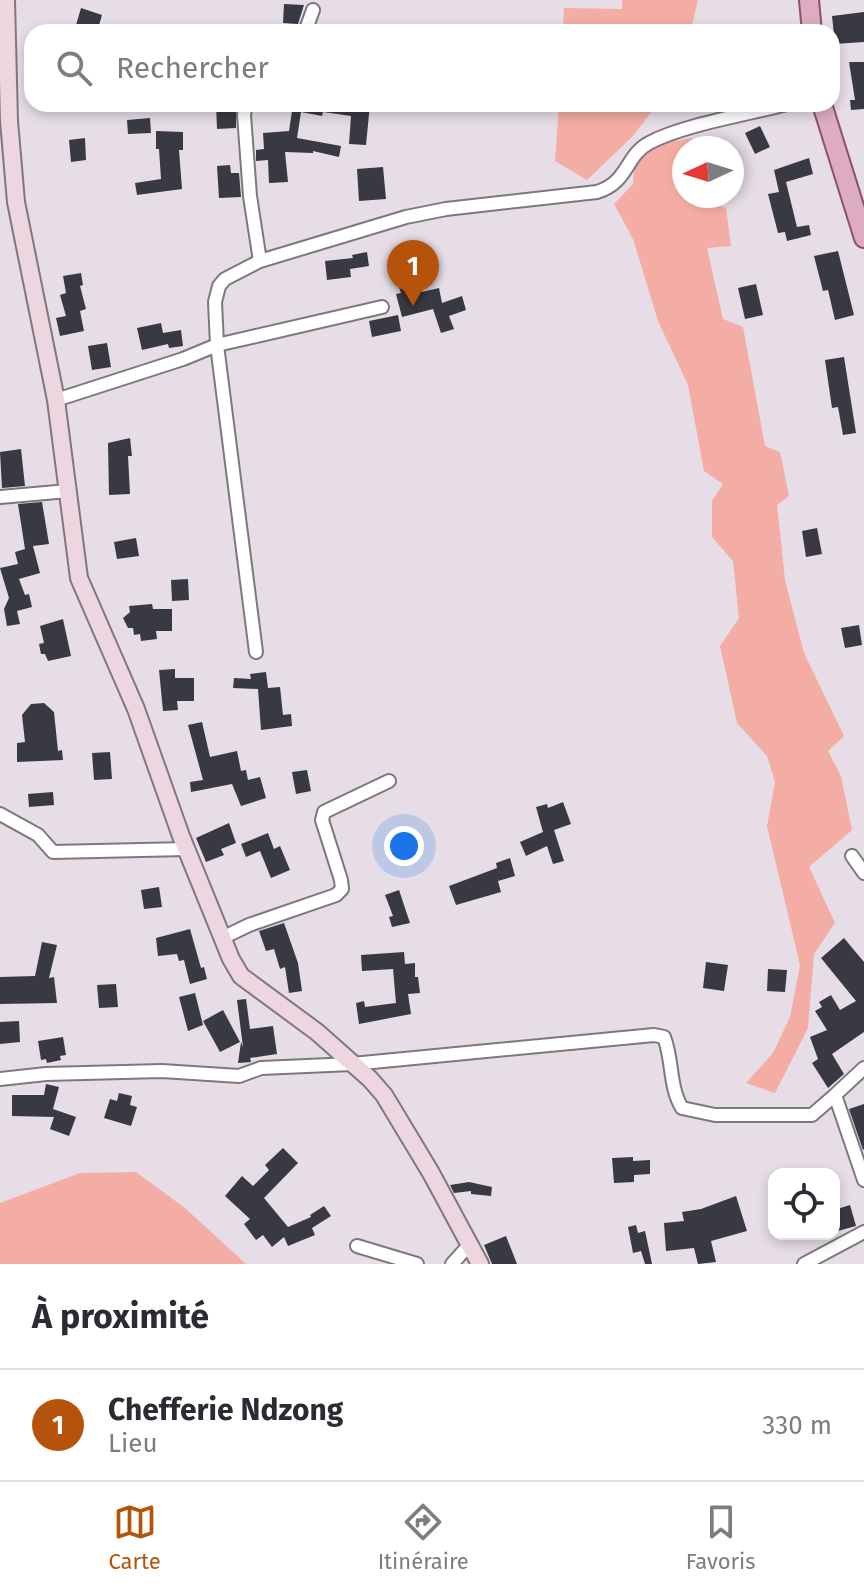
<!DOCTYPE html>
<html lang="fr">
<head>
<meta charset="utf-8">
<style>
	:root { --surface:#fff; --page:#f2f2f3; --text:#2b2b33; --muted:#7c7c81; --line:#e1e1e2; --accent:#b45309 }
	body { margin:0; font-family:"Fira Sans",sans-serif; background:var(--page); color:var(--text) }
	.controls { position:absolute; right:24px; bottom:24px; display:grid; overflow:hidden; border-radius:16px; box-shadow:0 4px 12px #0003 }
	.controls button { width:72px; height:72px; display:grid; place-items:center; padding:0; border:0; border-bottom:2px solid var(--line); background:var(--surface); color:var(--text); font:40px sans-serif }
	.compass { position:absolute; left:672px; top:136px; width:72px; height:72px; border-radius:50%; background:var(--surface); box-shadow:0 4px 12px #0003; rotate:266deg }
	.you { position:absolute; left:404px; top:846px; width:28px; height:28px; margin:-20px; border:6px solid #fff; border-radius:50%; background:#1a73e8; box-shadow:0 0 0 12px #1a73e833 }
	.badge { display:grid; place-items:center; width:52px; height:52px; border-radius:50%; background:var(--accent); color:#fff; font-size:26px; font-weight:700 }
	.pin { position:absolute; translate:-50% -66px; filter:drop-shadow(0 2px 4px #0008) }
	.pin::after { content:''; position:absolute; top:42px; width:28px; height:24px; background:inherit; clip-path:polygon(0 0,100% 0,50% 100%) }
	.list { margin:0; padding:0; list-style:none }
	h2 { display:flex; justify-content:space-between; align-items:center; height:104px; margin:0; padding:0 32px; font-size:34px }
	h2 small { font-size:26px; font-weight:400; color:var(--muted) }
	.list li { display:grid; grid-template-columns:52px 1fr auto; gap:24px; align-items:center; box-sizing:border-box; height:112px; padding:0 32px; border-top:2px solid var(--line) }
	.list b { display:block; font-size:30px; white-space:nowrap }
	.list p { margin:0; font-size:26px; white-space:nowrap; color:var(--muted) }
	.list em { font-size:26px; font-style:normal; color:var(--muted) }
	.icon { flex:none; width:44px; height:44px; fill:none; stroke:currentColor; stroke-width:2; stroke-linecap:round; stroke-linejoin:round }
	.map { position:relative; flex:none; width:864px; height:1264px; overflow:hidden }
	.search { position:absolute; background:var(--surface); box-shadow:0 4px 12px #0003; left:24px; right:24px; top:24px; height:88px; display:flex; align-items:center; gap:20px; box-sizing:border-box; padding:0 28px; border-radius:24px; color:var(--muted); font-size:30px }
	.sheet { height:216px; background:var(--surface) }
	nav { display:flex; justify-content:space-around; align-items:center; box-sizing:border-box; height:112px; border-top:2px solid var(--line); background:var(--surface); font-size:22px; color:var(--muted) }
	nav a { display:grid; justify-items:center; gap:4px }
	nav .on { color:var(--accent) }
	.map>svg:first-child { display:block }
</style>
</head>
<body>
<div class="map">
<svg width="864" height="1264" viewBox="0 0 864 1264">
	<rect width="100%" height="100%" fill="#e6dde7"/>
	<path fill="#f4ada4" d="M622,0H698L692,25L682,32H563L564,8L622,9Z
		M559,104H656V106L633,136L587,180L555,161Z
		M692,138L695,148H684V196H709L712,204L726,208L731,246L707,248L723,319L743,327L765,446L780,452L789,496L777,505L785,580L804,653L844,736L828,751L841,776L852,830L809,867L835,923L814,954L808,1028L775,1093L746,1083L773,1053L790,1017L800,965L767,826L775,782L767,756L737,723L720,646L739,618L733,561L712,537V501L723,484L704,471L688,385L658,321L633,239L614,204L633,184L634,168L646,153L662,143Z
		M136,1172L185,1208L246,1264H0V1203L80,1173Z"/>
	<path fill="#393943" d="M284,4L304,5L298,24L283,23Z
		M81,8L102,15L97,32H74Z
		M864,12V42L835,44L832,16Z
		M849,62H864V109L851,110L850,100H855Z
		M216,104H228V109H236V128L217,129Z
		M281,104H370L366,145L349,144L351,116L323,112L322,116L301,112L297,138L341,146L339,157L313,151V153L285,152L288,182L269,183L268,160L256,161V150L264,149L263,133L289,131L292,111L281,109Z
		M150,118L151,133L128,134L127,120Z
		M760,126L770,147L755,154L745,133Z
		M156,131L183,132V150H179L182,189L137,195L135,183L161,179L159,149H156Z
		M85,138L86,160L71,162L69,140Z
		M809,158L813,174L786,182L797,227L809,225L811,235L787,241L785,232L778,233L768,194L779,192L774,170Z
		M230,165L231,173H239L241,197L219,198L217,166Z
		M383,167L386,199L359,201L357,169Z
		M838,251L854,315L835,320L828,290L823,291L814,256Z
		M367,252L369,266L350,269L351,277L327,280L325,261L353,258L352,255Z
		M414,266L422,292L439,288L442,303L462,296L466,310L449,316L454,329L441,333L433,309L402,317L396,294L401,293L394,272Z
		M81,273L83,285L80,286L86,309L80,311L84,331L60,336L56,318L66,316L60,295L66,293L63,276Z
		M756,284L763,315L745,319L738,288Z
		M398,315L401,331L372,337L369,321Z
		M161,323L163,333L181,330L183,346L169,348L168,344L142,350L137,328Z
		M107,343L111,367L92,370L88,346Z
		M844,357L856,433L843,435L838,407L832,408L825,360Z
		M130,438L132,456H128L130,494L109,495L108,443Z
		M21,449L25,486L2,488L0,452Z
		M42,502L49,544L33,546L40,573L19,579L25,595L29,594L32,607L17,611L20,624L7,626L4,609L9,598L0,568L18,564L15,552L25,549L18,504Z
		M817,528L822,554L806,557L802,531Z
		M136,538L139,556L117,559L114,542Z
		M188,579L189,600L172,601L171,580Z
		M152,604L153,609H172V631H156L157,639L141,641L140,634L134,635L133,628H128L123,618L130,612L129,606Z
		M63,619L71,656L48,661L45,654H41L39,644L44,643L40,626Z
		M859,625L862,645L845,648L841,628Z
		M175,669V678H194V701H177L178,710L163,711L159,670Z
		M266,672L268,688L280,687L283,715L291,714L292,726L261,730L258,689L233,688L234,678L251,679L250,674Z
		M44,703L54,712L58,751L62,750L63,760L17,762V743L25,742L22,715L31,704Z
		M202,722L210,757L237,751L241,771L246,770L248,780L260,777L266,798L241,806L232,784L191,792L190,782L203,780L188,725Z
		M110,752L112,779L94,780L92,753Z
		M307,770L311,791L296,794L292,772Z
		M53,792L54,805L29,807L28,794Z
		M563,802L571,824L554,830L564,861L553,864L547,846L526,856L520,842L543,832L536,807L547,804L548,808Z
		M229,823L236,843L221,849L224,855L206,862L196,838Z
		M268,833L274,849L280,846L290,870L271,878L260,851L246,857L241,844Z
		M510,858L515,876L498,881L501,892L456,905L449,886L497,868L496,863Z
		M159,887L162,907L144,909L141,890Z
		M399,890L410,923L392,927L389,917L393,916L385,895Z
		M284,923L298,963L302,991L289,993L285,967L280,969L274,949L266,951L259,931Z
		M190,929L201,968L204,967L207,979L190,984L184,960L179,961L177,954L158,956L156,938Z
		M844,938L864,962V1032L832,1054L844,1074L828,1088L812,1063L818,1059L810,1037L827,1030L815,1011L822,1007L819,1002L831,995L840,1010L856,1001L821,958Z
		M42,942L57,945L49,978L54,977L57,1003L0,1004V977L35,976Z
		M404,952L405,964L415,963V977H418L420,993L408,994L411,1014L359,1024L356,1003L364,1001L365,1007L396,1003L393,969L362,971L361,955Z
		M706,962L728,965L724,991L703,988Z
		M768,969L787,970L785,992L767,991Z
		M116,984L118,1007L99,1008L97,985Z
		M195,993L203,1025L188,1031L179,997Z
		M246,999L250,1029L273,1026L277,1054L250,1058L251,1062L238,1063L241,1042L243,1047L237,1000Z
		M223,1010L240,1042L220,1052L203,1021Z
		M19,1021L20,1042L0,1044V1022Z
		M63,1037L66,1055L60,1056L61,1060L47,1063L46,1059L41,1060L38,1041Z
		M46,1084L59,1087L53,1109L76,1117L69,1136L50,1129L54,1117L12,1116V1095H44Z
		M119,1093L132,1096L130,1105L137,1107L131,1126L104,1118L110,1099L117,1101Z
		M864,1104V1149L863,1150L849,1109Z
		M283,1148L298,1163L264,1198L288,1227L311,1217L310,1215L324,1206L331,1216L312,1228L315,1235L288,1246L284,1237L272,1247L263,1235L256,1240L244,1224L250,1219L225,1196L242,1176L253,1186L269,1170L265,1165Z
		M633,1157V1161L650,1160V1174L634,1175V1182L614,1183L612,1158Z
		M469,1182L492,1187L491,1196L471,1194V1191L454,1193L450,1185Z
		M736,1196L747,1231L711,1241L716,1262L698,1264L694,1248L666,1251L664,1223L684,1221L682,1212L701,1209Z
		M850,1205L856,1226L834,1232V1210Z
		M636,1225L638,1233L645,1231L652,1264H645L641,1251L633,1253L628,1227Z
		M506,1236L517,1264H492L484,1245Z"/>
	<g fill="none" stroke-linecap="round" stroke-linejoin="round">
		<defs>
			<path id="street" d="M305,32L313,10
				M246,104L244,115L250,196L260,261
				M56,400L183,359L217,345L215,302L219,286L225,279L260,261L406,217L446,209L597,192C629,182 625,156 649,143C682,125 749,114 787,104
				M0,497L68,491
				M256,652L217,345L382,307
				M0,814L38,835L53,852L186,849
				M852,856L864,873
				M222,938L249,925L336,895L342,889L341,880L322,820L324,812L389,781
				M864,1068L835,1095L864,1180
				M0,1079L46,1074L162,1071L239,1076L261,1068L352,1064L654,1035L664,1037C673,1060 669,1087 682,1108L715,1115H812L835,1095
				M357,1246L417,1264
				M452,1264L470,1244
				M804,1264L864,1232"/>
			<path id="secondary" d="M6,0L9,121L16,202L56,400L79,578L136,709L181,836L231,959L241,976L317,1032L370,1079L384,1095L431,1173L480,1264"/>
			<path id="primary" d="M809,0L812,32
				M822,104L864,238"/>
		</defs>
		<use href="#street" stroke="#7f7780" stroke-width="16"/>
		<use href="#secondary" stroke="#7f7780" stroke-width="20"/>
		<use href="#primary" stroke="#885369" stroke-width="22"/>
		<use href="#street" stroke="#fff" stroke-width="12"/>
		<use href="#secondary" stroke="#eed6e0" stroke-width="16"/>
		<use href="#primary" stroke="#ddacc0" stroke-width="18"/>
	</g>
</svg>
<div class="controls">
<button><svg class="icon" aria-label="locate" viewBox="0 0 24 24"><circle cx="12" cy="12" r="6"/><path d="M12 2v4M12 18v4M2 12h4M18 12h4"/></svg></button>
</div>
<svg class="compass" viewBox="-18 -18 36 36"><path d="M0-13l5 13h-10z" fill="#e53935"/><path d="M0 13l5-13h-10z" fill="#7c7c81"/></svg>
<div class="you"></div>
<div class="pin badge" style="left:413px;top:306px">1</div>
<div class="search"><svg class="icon" aria-label="search" viewBox="0 0 24 24"><circle cx="10" cy="10" r="6"/><path d="M15 15l6 6"/></svg>Rechercher</div>
</div>
<section class="sheet">
<h2>À proximité<small></small></h2>
<ul class="list">
<li><span class="badge">1</span><div><b>Chefferie Ndzong</b><p>Lieu</p></div><em>330 m</em></li>
</ul>
</section>
<nav>
<a class="on"><svg class="icon" aria-label="map" viewBox="0 0 24 24"><path d="M3 6l6-2 6 2 6-2v14l-6 2-6-2-6 2zM9 4v14M15 6v14"/></svg>Carte</a>
<a><svg class="icon" aria-label="directions" viewBox="0 0 24 24"><path d="M12 3l9 9-9 9-9-9zM9 14v-3h6M13 9l2 2-2 2"/></svg>Itinéraire</a>
<a><svg class="icon" aria-label="saved" viewBox="0 0 24 24"><path d="M7 4h10v16l-5-4-5 4z"/></svg>Favoris</a>
</nav>
</body>
</html>
